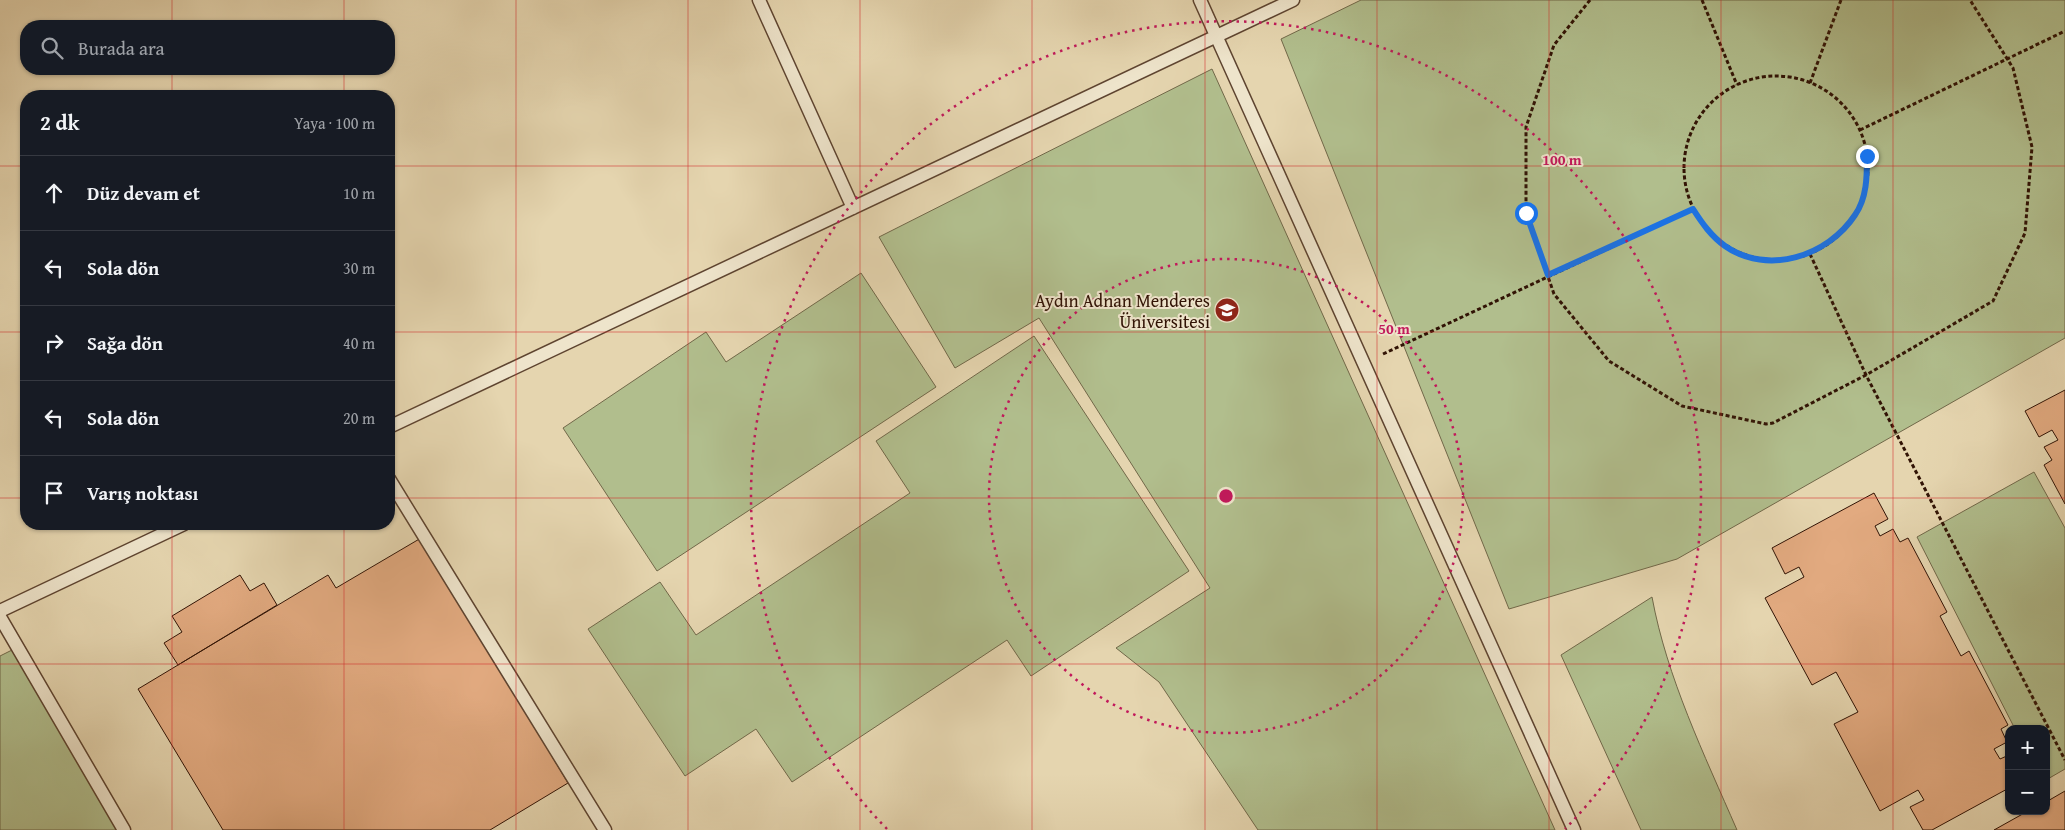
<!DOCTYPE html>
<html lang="tr">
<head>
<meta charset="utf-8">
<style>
	:root { --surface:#171b24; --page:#20242c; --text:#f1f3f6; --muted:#9ea1a6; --line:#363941 }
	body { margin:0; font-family:"Gentium Book Plus",serif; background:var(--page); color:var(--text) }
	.controls { position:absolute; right:15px; bottom:15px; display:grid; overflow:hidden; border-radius:10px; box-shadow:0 1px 4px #0004 }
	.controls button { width:45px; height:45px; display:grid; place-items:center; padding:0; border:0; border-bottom:1px solid var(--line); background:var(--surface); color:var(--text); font:25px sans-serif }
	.stop { position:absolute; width:15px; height:15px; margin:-11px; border:4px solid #1a73e8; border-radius:50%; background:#fff }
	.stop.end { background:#1a73e8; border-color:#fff; box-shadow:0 1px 5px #0008 }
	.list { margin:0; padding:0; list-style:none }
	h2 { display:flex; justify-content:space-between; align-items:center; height:65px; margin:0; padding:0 20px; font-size:21px }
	h2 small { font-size:16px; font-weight:400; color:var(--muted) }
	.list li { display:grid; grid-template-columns:32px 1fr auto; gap:15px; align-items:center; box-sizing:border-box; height:75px; padding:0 20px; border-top:1px solid var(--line) }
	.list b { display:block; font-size:19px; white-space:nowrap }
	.list em { font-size:16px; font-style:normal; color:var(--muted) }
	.icon { flex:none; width:28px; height:28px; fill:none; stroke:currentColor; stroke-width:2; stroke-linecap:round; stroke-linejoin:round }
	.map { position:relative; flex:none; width:2065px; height:830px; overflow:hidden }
	.search { position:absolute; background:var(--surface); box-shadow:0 1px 4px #0004; left:20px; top:20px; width:375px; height:55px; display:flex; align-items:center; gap:12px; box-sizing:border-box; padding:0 18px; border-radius:20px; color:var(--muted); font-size:19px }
	.panel { position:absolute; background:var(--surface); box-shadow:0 1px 4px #0004; left:20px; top:90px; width:375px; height:440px; border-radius:20px }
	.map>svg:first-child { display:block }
</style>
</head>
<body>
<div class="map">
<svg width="2065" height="830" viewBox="0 0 2065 830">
	<rect width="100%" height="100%" fill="#e5d5af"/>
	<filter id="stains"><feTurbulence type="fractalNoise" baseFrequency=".004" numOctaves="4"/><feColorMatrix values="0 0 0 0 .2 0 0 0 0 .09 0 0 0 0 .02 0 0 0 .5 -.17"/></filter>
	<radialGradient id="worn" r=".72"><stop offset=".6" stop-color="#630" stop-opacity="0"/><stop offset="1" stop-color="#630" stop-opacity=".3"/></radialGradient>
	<path fill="#b1be8d" stroke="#716849" d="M1361,0H2065V338L1677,559L1509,609L1281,39Z
		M1212,69L1555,830H1258L1159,682L1116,648L1210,588L1039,318L955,368L879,237Z
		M861,273L936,387L657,571L563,428L706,332L726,362Z
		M1034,336L1189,571L1031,676L1007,640L792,782L756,729L685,776L588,629L660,582L696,635L910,493L876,441Z
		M2034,472L2065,528V769L2046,780V729H2015L1917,537Z
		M1652,597C1667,678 1704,754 1737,830H1641L1561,655Z
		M14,649L118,830H0V656Z"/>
	<path fill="#e2aa80" stroke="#311305" d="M2065,390V504L2044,465L2052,460L2044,447L2058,440L2052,430L2039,437L2025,411Z
		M1874,493L1888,519L1875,526L1880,536L1893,529L1900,542L1908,538L1947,612L1940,616L1961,656L1969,651L2008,725L2001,729L2007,742L1994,749L2000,759L2009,755V788L1932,830H1923L1910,807L1924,800L1918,790L1880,811L1834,724L1858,712L1836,672L1812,685L1765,598L1804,577L1799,567L1785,574L1772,548Z
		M421,538L568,783L490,830H223L138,689L328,575L336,588Z
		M240,575L250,591L264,583L277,605L178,665L164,643L182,632L172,616Z
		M2065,791V830H1994L2028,811H2046V802Z"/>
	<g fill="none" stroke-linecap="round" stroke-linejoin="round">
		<defs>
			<path id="service" d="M759,0L853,208
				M1200,0L1574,830
				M389,427L1293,0
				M389,479L605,830
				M0,611L184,524
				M0,617L124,830"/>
		</defs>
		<use href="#service" stroke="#5e4430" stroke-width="15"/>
		<path stroke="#311305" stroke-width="3" stroke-dasharray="4 2.5" stroke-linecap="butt" d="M1590,0L1554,45L1526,127V213L1554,294L1609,361L1682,406L1766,424L1773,423L1866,375L1993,301L2025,233L2032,147L2013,68L1970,0
			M1702,0L1737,85
			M1684 168a92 92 0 1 1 184 0a92 92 0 1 1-184 0Z
			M1810,83L1841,0
			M1860,130L2065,31
			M1810,254L1866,375L2065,760
			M1383,354L1693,209"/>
		<use href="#service" stroke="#eee4cb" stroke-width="12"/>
	</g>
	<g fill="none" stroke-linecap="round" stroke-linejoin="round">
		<path stroke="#1a73e8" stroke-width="6" d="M1526,213L1548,275L1693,209C1702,223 1711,236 1725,246C1768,276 1828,256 1855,215C1867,198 1867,176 1867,156"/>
	</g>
	<path fill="none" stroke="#d62828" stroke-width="1" stroke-opacity="0.55" d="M172,0V26M344,0V26M516,0V830M688,0V830M860,0V830M1032,0V830M1205,0V830M1377,0V830M1549,0V830M1721,0V830M1893,0V830M172,69V96M344,69V96M0,166H26M389,166H2065M0,332H26M389,332H2065M0,498H26M389,498H2065M172,524V830M344,524V830M0,664H2065"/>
	<g fill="none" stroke="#c2185b" stroke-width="2.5" stroke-dasharray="2.5 5">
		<circle cx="1226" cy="496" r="237"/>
		<path d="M887 829A475 475 0 1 1 1565 829"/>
	</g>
	<defs>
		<symbol id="university-disc" viewBox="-11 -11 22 22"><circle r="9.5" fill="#8f2418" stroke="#eee4cb"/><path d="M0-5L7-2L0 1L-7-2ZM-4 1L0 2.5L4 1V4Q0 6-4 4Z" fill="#fff"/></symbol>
	</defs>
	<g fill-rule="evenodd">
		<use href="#university-disc" x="1213" y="296" width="28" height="28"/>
	</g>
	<g text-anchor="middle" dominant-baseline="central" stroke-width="4" stroke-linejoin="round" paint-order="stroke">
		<g font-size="18" fill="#311305" stroke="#eee4cb" text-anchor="end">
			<text x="1210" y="300">Aydın Adnan Menderes<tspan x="1210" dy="21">Üniversitesi</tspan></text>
		</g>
	</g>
	<circle cx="1226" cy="496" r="8" fill="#c2185b" stroke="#eee4cb" stroke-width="2.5"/>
	<g font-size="15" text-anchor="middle" font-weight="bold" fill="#c2185b" stroke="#eee4cb" stroke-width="4" stroke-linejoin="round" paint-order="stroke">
		<text x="1562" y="165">100 m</text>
		<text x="1394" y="334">50 m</text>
	</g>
	<rect width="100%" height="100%" filter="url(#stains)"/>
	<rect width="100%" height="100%" fill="url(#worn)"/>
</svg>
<div class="controls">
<button>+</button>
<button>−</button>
</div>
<div class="stop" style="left:1526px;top:213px"></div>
<div class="stop end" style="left:1867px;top:156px"></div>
<div class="search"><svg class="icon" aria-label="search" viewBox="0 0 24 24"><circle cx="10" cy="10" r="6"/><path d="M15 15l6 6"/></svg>Burada ara</div>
<section class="panel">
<h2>2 dk<small>Yaya · 100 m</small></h2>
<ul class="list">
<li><svg class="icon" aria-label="ahead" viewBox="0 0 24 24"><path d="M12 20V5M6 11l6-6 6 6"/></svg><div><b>Düz devam et</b></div><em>10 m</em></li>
<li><svg class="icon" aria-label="left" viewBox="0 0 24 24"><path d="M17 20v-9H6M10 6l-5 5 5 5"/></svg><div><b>Sola dön</b></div><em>30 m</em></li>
<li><svg class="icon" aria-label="right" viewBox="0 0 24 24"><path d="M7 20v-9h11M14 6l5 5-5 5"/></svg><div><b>Sağa dön</b></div><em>40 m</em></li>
<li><svg class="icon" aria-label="left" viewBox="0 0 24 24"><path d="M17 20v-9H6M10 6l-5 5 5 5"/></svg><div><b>Sola dön</b></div><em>20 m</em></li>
<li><svg class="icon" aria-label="arrive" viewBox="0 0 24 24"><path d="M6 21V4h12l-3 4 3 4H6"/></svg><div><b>Varış noktası</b></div></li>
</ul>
</section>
</div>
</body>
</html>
